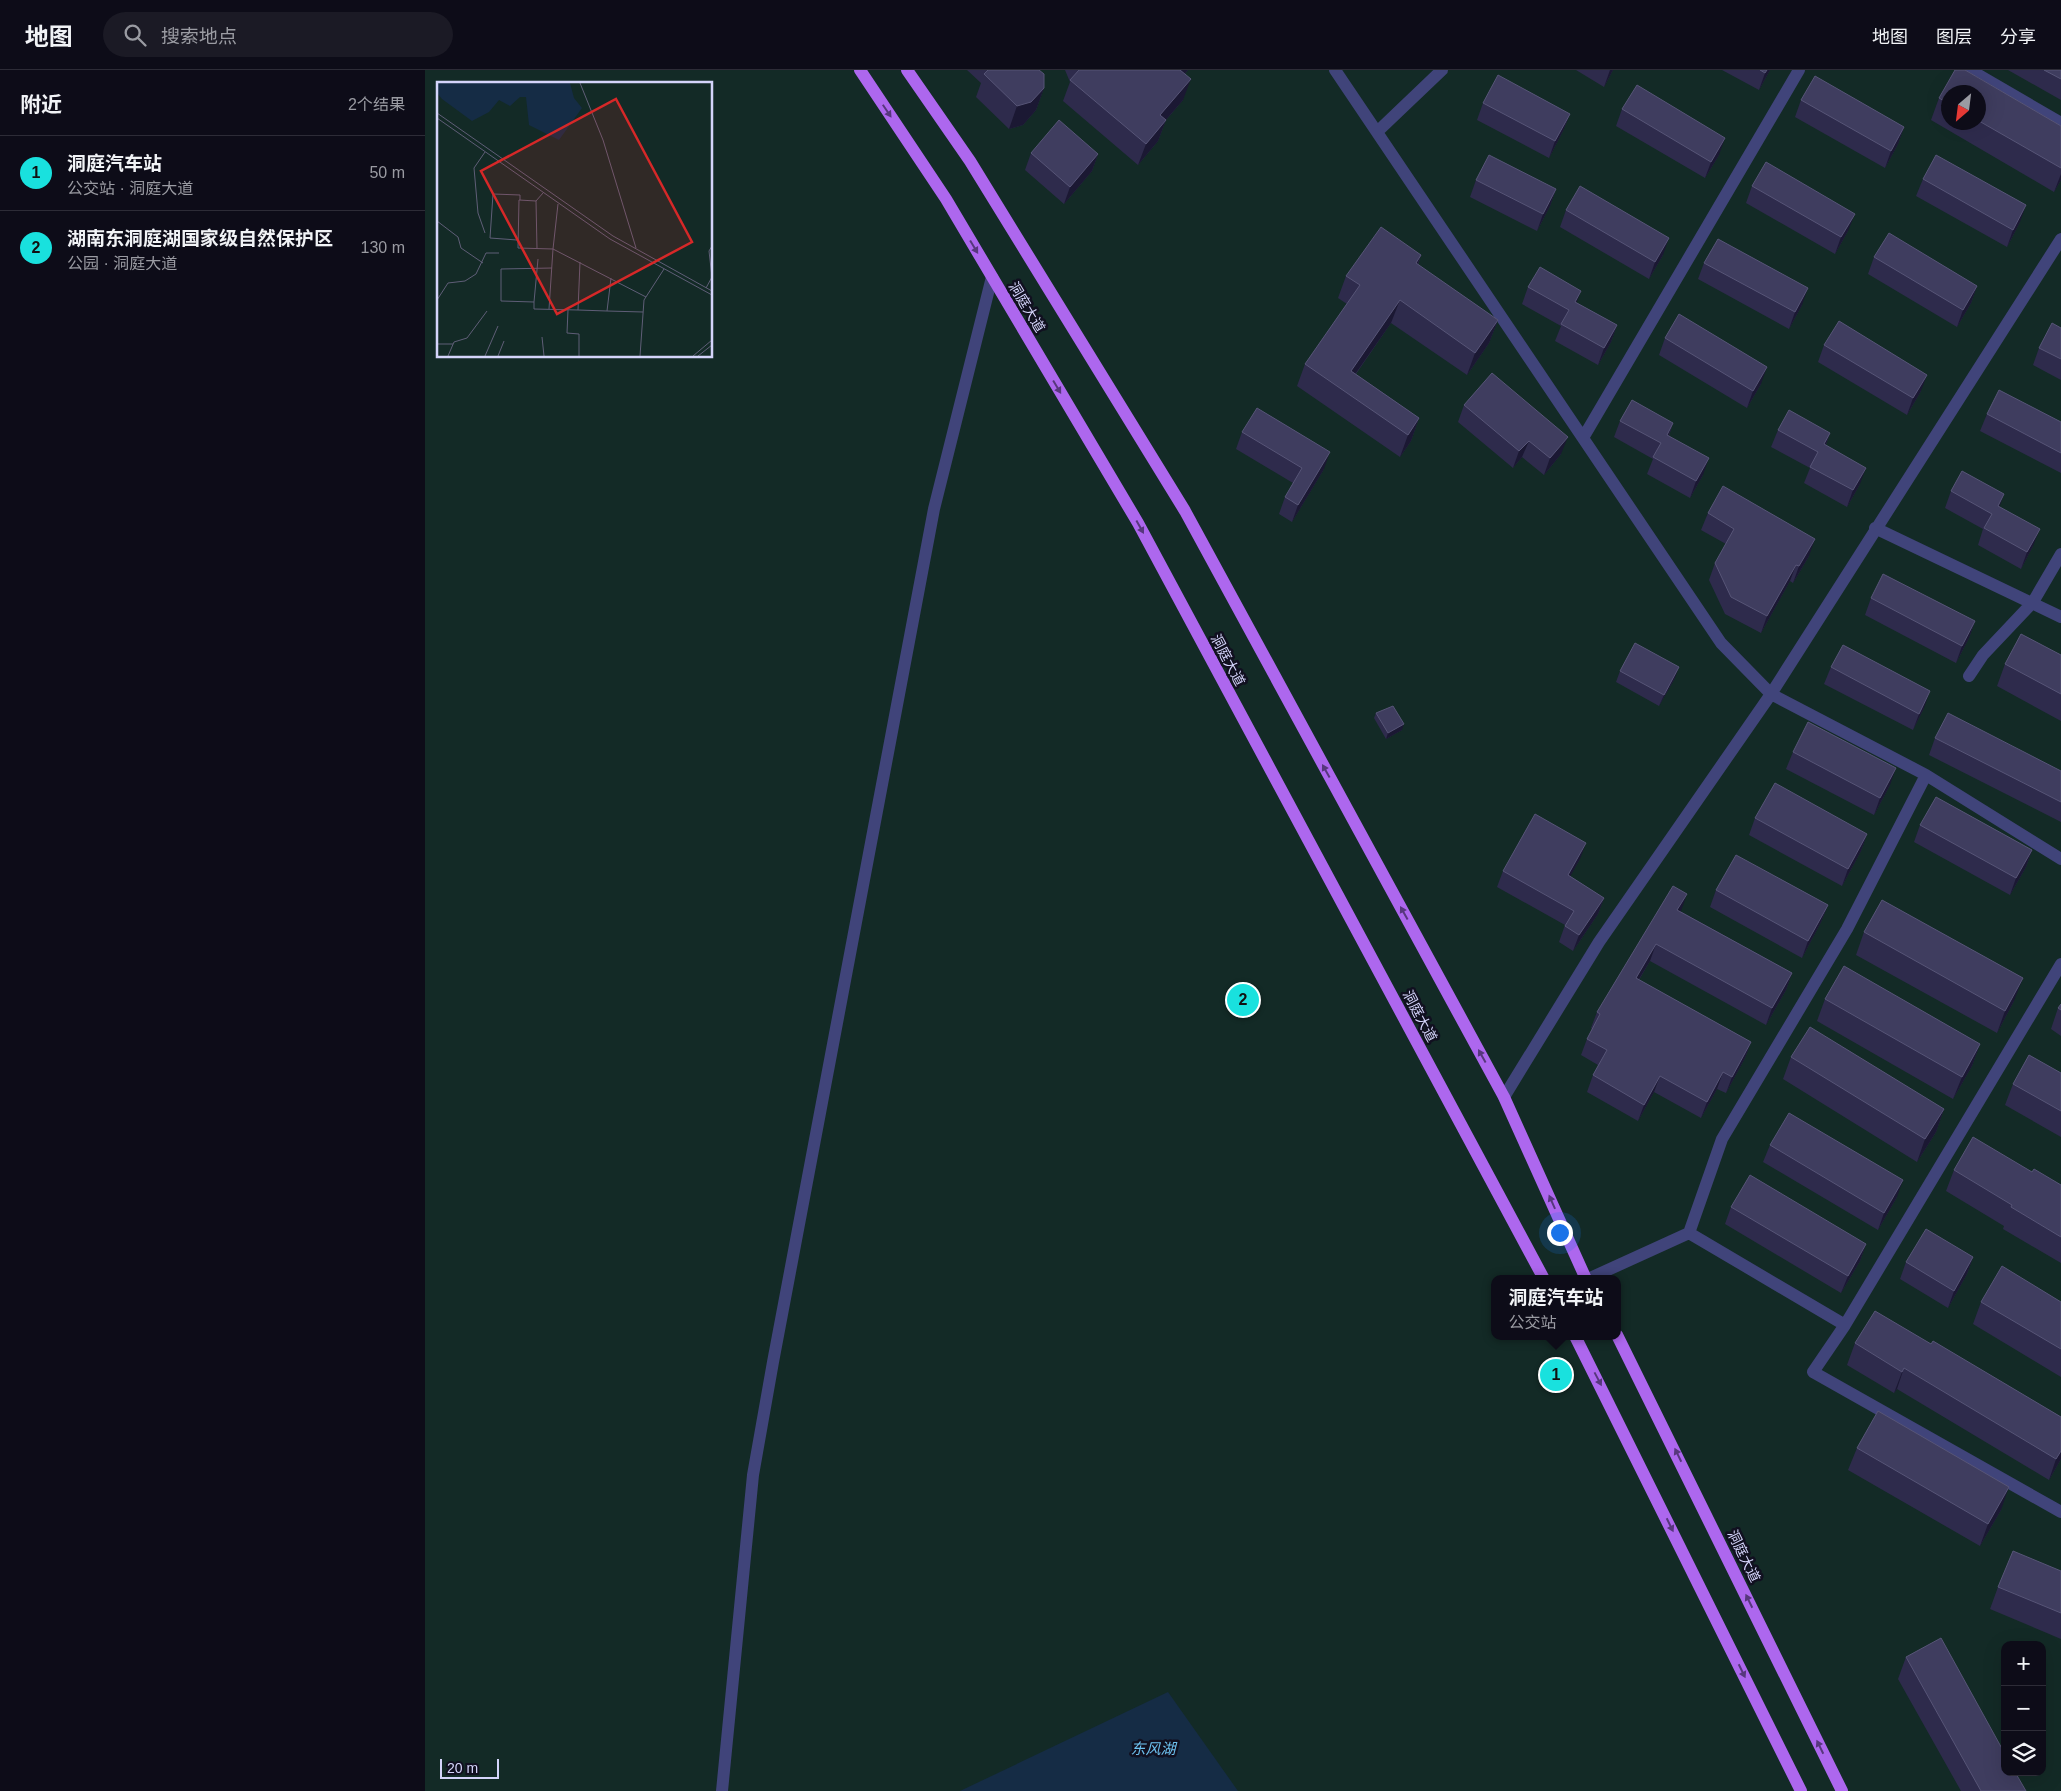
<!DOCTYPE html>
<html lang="zh">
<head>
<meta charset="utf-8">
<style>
	:root { --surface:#0d0c18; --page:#1b1a25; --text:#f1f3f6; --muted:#9a9ba2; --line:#2d2c37; --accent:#19e1de }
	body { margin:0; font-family:Arial,"Noto Sans SC",sans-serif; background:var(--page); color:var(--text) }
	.controls { position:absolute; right:15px; bottom:15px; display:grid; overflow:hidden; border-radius:10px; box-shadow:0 5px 20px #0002 }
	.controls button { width:45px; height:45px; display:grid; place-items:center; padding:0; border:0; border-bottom:1px solid var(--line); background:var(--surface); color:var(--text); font:25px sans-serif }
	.compass { position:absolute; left:1516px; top:15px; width:45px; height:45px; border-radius:50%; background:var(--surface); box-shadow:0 5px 20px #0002; rotate:208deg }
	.scale { position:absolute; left:15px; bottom:12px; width:59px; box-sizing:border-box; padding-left:5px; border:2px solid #d4d4fa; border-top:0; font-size:14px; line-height:18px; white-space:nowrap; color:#d4d4fa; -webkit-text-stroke:4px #111020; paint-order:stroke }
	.you { position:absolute; left:1134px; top:1162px; width:18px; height:18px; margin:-12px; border:4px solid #fff; border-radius:50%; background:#1a73e8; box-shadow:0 0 0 8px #1a73e833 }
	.badge { display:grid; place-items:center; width:32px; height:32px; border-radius:50%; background:var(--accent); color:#111; font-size:16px; font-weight:700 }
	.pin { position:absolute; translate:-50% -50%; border:2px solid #fff; box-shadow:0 1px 5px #0006 }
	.popup { position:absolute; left:1066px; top:1205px; width:130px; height:65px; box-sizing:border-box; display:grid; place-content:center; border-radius:10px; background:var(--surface); filter:drop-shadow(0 1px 4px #0005); font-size:16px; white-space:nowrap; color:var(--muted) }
	.popup b { font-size:19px; color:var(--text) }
	.popup::after { content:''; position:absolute; left:50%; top:100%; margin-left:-10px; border:10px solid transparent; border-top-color:var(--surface) }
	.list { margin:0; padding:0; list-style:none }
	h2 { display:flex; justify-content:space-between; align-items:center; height:65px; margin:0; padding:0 20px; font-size:21px }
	h2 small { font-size:16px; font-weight:400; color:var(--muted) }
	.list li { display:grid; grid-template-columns:32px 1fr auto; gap:15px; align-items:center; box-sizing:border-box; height:75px; padding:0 20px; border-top:1px solid var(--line) }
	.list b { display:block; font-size:19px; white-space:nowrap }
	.list p { margin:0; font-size:16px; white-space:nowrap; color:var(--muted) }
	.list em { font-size:16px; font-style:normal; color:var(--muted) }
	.icon { flex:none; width:28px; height:28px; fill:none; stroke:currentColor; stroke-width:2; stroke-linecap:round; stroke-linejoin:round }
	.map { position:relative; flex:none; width:1636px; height:1721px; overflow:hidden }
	header { display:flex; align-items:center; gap:30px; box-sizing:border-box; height:70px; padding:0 25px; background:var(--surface); border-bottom:1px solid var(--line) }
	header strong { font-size:24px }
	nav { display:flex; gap:28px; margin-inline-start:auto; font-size:18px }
	.search { width:350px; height:45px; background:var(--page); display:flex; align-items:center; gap:12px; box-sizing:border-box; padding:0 18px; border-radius:28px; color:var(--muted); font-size:19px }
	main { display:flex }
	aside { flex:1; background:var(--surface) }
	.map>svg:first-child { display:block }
</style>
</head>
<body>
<header>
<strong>地图</strong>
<div class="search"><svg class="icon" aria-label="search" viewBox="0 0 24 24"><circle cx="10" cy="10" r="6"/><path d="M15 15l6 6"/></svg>搜索地点</div>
<nav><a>地图</a><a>图层</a><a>分享</a></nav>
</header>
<main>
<aside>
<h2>附近<small>2个结果</small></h2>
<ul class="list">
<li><span class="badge">1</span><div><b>洞庭汽车站</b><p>公交站 · 洞庭大道</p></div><em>50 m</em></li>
<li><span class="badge">2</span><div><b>湖南东洞庭湖国家级自然保护区</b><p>公园 · 洞庭大道</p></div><em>130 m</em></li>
</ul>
</aside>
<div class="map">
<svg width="1636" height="1721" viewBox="0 0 1636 1721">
	<rect width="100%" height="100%" fill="#111020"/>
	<path fill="#132a26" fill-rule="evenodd" d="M0,0H1636V1721H0ZM14,14H286V286H14ZM1524,22H1554V52H1524ZM1070,1209H1192V1266H1070ZM1580,1575H1617V1702H1580Z"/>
	<path fill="#152c45" d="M743,1622L813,1721H535Z"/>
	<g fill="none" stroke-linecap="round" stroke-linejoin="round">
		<path stroke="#40447a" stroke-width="12" d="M910,0L1296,573L1346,624L1174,872L1079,1027
			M1545,0L1636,53
			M952,62L1017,0
			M1636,169L1346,624L1501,705L1636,789
			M1158,368L1374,0
			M1450,458L1636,547
			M1544,606L1558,585L1608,532L1636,484
			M1264,1163L1297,1069L1422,859L1501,705
			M1163,1209L1264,1163L1420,1255L1636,894
			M1420,1255L1388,1302L1636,1442
			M297,1721L328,1405L348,1292L509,439L567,207"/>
		<path stroke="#ad67ee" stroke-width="12" d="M435,0L521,129L713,453L1119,1209
			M482,0L545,91L760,441L1079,1027L1161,1209
			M1192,1265L1417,1721
			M1150,1266L1376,1721"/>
	</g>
	<path fill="#2e2b4c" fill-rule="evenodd" d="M542,0H614L619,18L611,40L598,55L584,59L551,27L556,13Z
		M640,0H763L760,4L758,30L741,50L733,71L713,95L638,31L645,12Z
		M1151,0H1188L1179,17Z
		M1297,0H1345L1334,20Z
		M1530,0H1540L1636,56V110L1629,122L1506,50L1514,28ZM1524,22H1554V52H1524Z
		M1583,0H1636V30Z
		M1376,30L1479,57L1473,74L1460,98L1370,47Z
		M1058,33L1145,44L1138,61L1124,88L1052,50Z
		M1197,39L1294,85L1280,108L1191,56Z
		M606,83L673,84L667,101L639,134L600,100Z
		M1498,109L1595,152L1582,177L1491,126Z
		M1051,110L1131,119L1125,136L1112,161L1045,127Z
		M1327,116L1423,161L1410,184L1321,133Z
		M1141,140L1238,185L1224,209L1135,157Z
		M996,185L993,195L1073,250L1064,273L1042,305L966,253L931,304L994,348L986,371L975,387L872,316L880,294L922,234L913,228L921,206Z
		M1449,187L1552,216L1546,233L1532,257L1443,204Z
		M1279,193L1377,235L1364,259L1273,209Z
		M1103,217L1152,233L1192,255L1186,272L1173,295L1130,271L1136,256L1097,234Z
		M1636,258V310L1608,295L1614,278Z
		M1240,268L1336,314L1322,338L1234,285Z
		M1399,275L1496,321L1482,345L1393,292Z
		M1039,335L1136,384L1119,405L1097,387L1088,398L1033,352Z
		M1562,344L1636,352V403L1555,361Z
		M1195,351L1248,353L1244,366L1278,405L1265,428L1222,404L1228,389L1189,367Z
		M1353,360L1405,363L1401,375L1435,414L1422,437L1379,413L1385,398L1346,377Z
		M817,362L899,399L867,452L854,444L860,427L868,413L811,379Z
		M1526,421L1574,437L1608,476L1596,499L1553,475L1558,459L1520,438Z
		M1283,443L1384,486L1368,513L1365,511L1336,563L1300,544L1284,510L1290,493L1301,474L1276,460Z
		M1446,528L1550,551L1544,568L1531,593L1440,545Z
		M1636,585V651L1572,616L1580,594Z
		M1406,597L1499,638L1488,660L1399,614Z
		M1195,601L1250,608L1234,636L1191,612Z
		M951,643L977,660L961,669L949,648Z
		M1510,668L1636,701V752L1504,685Z
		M1368,682L1465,715L1449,745L1361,699Z
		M1330,748L1442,764L1436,781L1417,816L1324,765Z
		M1495,755L1607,780L1601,797L1585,825L1489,772Z
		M1155,789L1145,806L1179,828L1173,844L1148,881L1134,872L1140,855L1072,817L1078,801Z
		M1291,820L1403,835L1396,852L1377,888L1285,837Z
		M1255,841L1367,903L1361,920L1341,955L1225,891L1214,910L1326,972L1320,988L1301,1023L1292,1019L1276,1048L1229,1022L1213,1051L1162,1022L1168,1005L1173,995L1156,985L1162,969L1167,959L1166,958L1172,942Z
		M1439,862L1589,931L1572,963L1431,885Z
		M1400,929L1555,974L1547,996L1528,1029L1392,951Z
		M1636,934V966L1626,959L1633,938Z
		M1366,987L1519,1039L1511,1062L1492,1092L1358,1009Z
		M1636,1003V1067L1580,1035L1588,1014Z
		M1345,1075L1472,1127L1453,1160L1338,1092Z
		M1529,1100L1607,1102L1636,1115V1193L1578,1159L1579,1156L1521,1121Z
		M1306,1137L1441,1174L1435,1191L1416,1223L1300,1154Z
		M1548,1187L1542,1204L1523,1238L1475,1209L1481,1192Z
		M1556,1232H1636V1307L1548,1254Z
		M1430,1273L1506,1274L1636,1347V1389L1624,1410L1472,1319L1469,1323L1422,1295Z
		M1432,1378L1576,1440L1555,1476L1423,1400Z
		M1636,1501V1569L1565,1539L1573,1517Z
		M1481,1587L1601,1721H1536L1473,1609Z"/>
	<path fill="#1b1833" d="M753,0H763L746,20Z
		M1185,0H1188L1179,17Z
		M1342,0H1345L1334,20L1340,3Z
		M766,9L758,30L727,66L735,45Z
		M619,18L611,40L598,55L584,59L592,36Z
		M1145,44L1138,61L1124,88L1130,71Z
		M741,50L733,71L713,95L721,74Z
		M1479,57L1473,74L1460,98L1466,81Z
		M1300,68L1294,85L1280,108L1286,92Z
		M673,84L667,101L639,134L645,117Z
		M1636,104V110L1629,122Z
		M1131,119L1125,136L1112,161L1118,144Z
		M1601,135L1595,152L1582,177L1588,160Z
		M1430,144L1423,161L1410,184L1416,167Z
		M1244,168L1238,185L1224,209L1230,192Z
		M996,185L988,207L991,193Z
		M1552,216L1546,233L1532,257L1538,240Z
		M1383,218L1377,235L1364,259L1370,242Z
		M1156,221L1150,237V232Z
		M975,230L966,253L919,320L926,301Z
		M1073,250L1064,273L1042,305L1050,283Z
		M1192,255L1186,272L1173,295L1179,278Z
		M1342,297L1336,314L1322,338L1328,321Z
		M1502,305L1496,321L1482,345L1488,328Z
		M994,348L986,371L975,387L983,365Z
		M1248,353L1242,370V365Z
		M1405,363L1399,380V374Z
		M1143,367L1136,384L1119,405L1125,388Z
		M1104,371L1097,387L1088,398L1094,381Z
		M905,382L899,399L867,452L873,435Z
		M1284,388L1278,405L1265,428L1271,411Z
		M1441,398L1435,414L1422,437L1428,420Z
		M1579,424L1573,441V436Z
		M1615,459L1608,476L1596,499L1602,482Z
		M1390,469L1384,486L1368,513L1374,496Z
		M1371,495L1365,511L1336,563L1342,546Z
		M1550,551L1544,568L1531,593L1537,576Z
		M1254,597L1250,608L1234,636L1239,625Z
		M1505,621L1499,638L1488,660L1494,644Z
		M979,654L977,660L961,669L963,663Z
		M1471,698L1465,715L1449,745L1455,728Z
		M1442,764L1436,781L1417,816L1423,799Z
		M1161,773L1155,789L1137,821L1143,805Z
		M1607,780L1601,797L1585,825L1591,808Z
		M1262,824L1256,841L1246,856L1252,840Z
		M1179,828L1173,844L1148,881L1154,865Z
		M1403,835L1396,852L1377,888L1383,871Z
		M1231,874L1225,891L1205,924L1211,908Z
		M1367,903L1361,920L1341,955L1347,938Z
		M1598,908L1589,931L1572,963L1580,941Z
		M1326,972L1320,988L1301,1023L1307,1007Z
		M1555,974L1547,996L1528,1029L1537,1007Z
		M1298,1002L1292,1019L1276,1048L1282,1032Z
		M1235,1006L1229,1022L1213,1051L1219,1035Z
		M1519,1039L1511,1062L1492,1092L1500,1069Z
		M1478,1110L1472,1127L1453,1160L1459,1143Z
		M1441,1174L1435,1191L1416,1223L1423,1206Z
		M1548,1187L1542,1204L1523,1238L1529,1221Z
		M1479,1298L1472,1319L1469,1323L1477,1302Z
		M1636,1381V1389L1624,1410L1631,1389Z
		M1584,1417L1576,1440L1555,1476L1563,1454Z"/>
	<path fill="#3f3d5f" stroke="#575577" d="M563,0H614L619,4V18L606,32L592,36L559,4Z
		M654,0H755L766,9L735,45L741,50L721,74L645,10Z
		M1335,0H1342L1340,3Z
		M1530,0H1540L1636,56V98L1554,51V22H1524V34L1514,28Z
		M1619,0H1636V9Z
		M1073,5L1145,44L1130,71L1058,33Z
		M1390,6L1479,57L1466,81L1376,30Z
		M1212,15L1300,68L1286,92L1197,39Z
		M634,50L673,84L645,117L606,83Z
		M1064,85L1131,119L1118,144L1051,110Z
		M1511,85L1601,135L1588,160L1498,109Z
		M1341,92L1430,144L1416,167L1327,116Z
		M1155,116L1244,168L1230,192L1141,140Z
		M956,157L996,185L991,193L1073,250L1050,283L975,230L926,301L994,348L983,365L880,294L935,215L921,206Z
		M1464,163L1552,216L1538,240L1449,187Z
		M1293,169L1383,218L1370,242L1279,193Z
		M1115,197L1156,221L1150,232L1192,255L1179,278L1136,254L1144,240L1103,217Z
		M1254,244L1342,297L1328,321L1240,268Z
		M1414,251L1502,305L1488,328L1399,275Z
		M1627,253L1636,258V289L1614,278Z
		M1067,303L1143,367L1125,388L1104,371L1094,381L1039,335Z
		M1574,320L1636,352V383L1562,344Z
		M1207,330L1248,353L1242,365L1284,388L1271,411L1228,387L1236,373L1195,351Z
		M832,338L905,382L873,435L860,427L877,398L817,362Z
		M1364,340L1405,363L1399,374L1441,398L1428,420L1385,397L1393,382L1353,360Z
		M1537,401L1579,424L1573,436L1615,459L1602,482L1559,458L1567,444L1526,421Z
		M1298,416L1390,469L1374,496L1371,495L1342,546L1306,527L1290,493L1309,459L1283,443Z
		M1458,504L1550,551L1537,576L1446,528Z
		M1596,564L1636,585V624L1580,594Z
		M1210,573L1254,597L1239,625L1195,601Z
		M1418,575L1505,621L1494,644L1406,597Z
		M968,636L979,654L963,663L951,643Z
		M1523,643L1636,701V732L1510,668Z
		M1383,652L1471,698L1455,728L1368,682Z
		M1350,713L1442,764L1423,799L1330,748Z
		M1511,727L1607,780L1591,808L1495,755Z
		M1110,744L1161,773L1143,805L1179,828L1154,865L1140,856L1149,841L1078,801Z
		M1311,785L1403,835L1383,871L1291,820Z
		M1248,816L1262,824L1252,840L1367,903L1347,938L1231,874L1211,908L1326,972L1307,1007L1298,1002L1282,1032L1235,1006L1219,1035L1168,1005L1182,980L1162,969L1175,944L1172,942Z
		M1457,830L1598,908L1580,941L1439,862Z
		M1419,896L1555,974L1537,1007L1400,929Z
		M1636,934V940L1633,938Z
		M1385,957L1519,1039L1500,1069L1366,987Z
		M1604,985L1636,1003V1041L1588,1014Z
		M1364,1043L1478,1110L1459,1143L1345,1075Z
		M1548,1067L1607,1102L1609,1099L1636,1115V1167L1586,1137L1587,1135L1529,1100Z
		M1325,1105L1441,1174L1423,1206L1306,1137Z
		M1501,1159L1548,1187L1529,1221L1481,1192Z
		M1577,1196L1636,1232V1279L1556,1232Z
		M1450,1241L1506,1274L1508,1271L1636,1347V1381L1631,1389L1479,1298L1477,1302L1430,1273Z
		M1453,1341L1584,1417L1563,1454L1432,1378Z
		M1588,1481L1636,1501V1543L1573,1517Z
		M1516,1568L1580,1684V1702H1590L1601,1721H1556L1481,1587Z"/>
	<defs><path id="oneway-solid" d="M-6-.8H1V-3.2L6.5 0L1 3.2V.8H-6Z" transform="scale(1.25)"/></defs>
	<g fill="#57377d">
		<use href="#oneway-solid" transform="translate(462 41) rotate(56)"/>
		<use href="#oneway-solid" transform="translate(549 177) rotate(59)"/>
		<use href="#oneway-solid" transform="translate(632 317) rotate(59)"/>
		<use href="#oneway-solid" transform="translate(715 457) rotate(61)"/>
		<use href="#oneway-solid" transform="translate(901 701) rotate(-119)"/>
		<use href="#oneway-solid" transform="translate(979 843) rotate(-119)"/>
		<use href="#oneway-solid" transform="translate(1057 986) rotate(-119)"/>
		<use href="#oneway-solid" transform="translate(1127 1132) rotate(-114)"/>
		<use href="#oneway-solid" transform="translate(1173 1309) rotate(62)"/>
		<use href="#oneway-solid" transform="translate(1253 1385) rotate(-116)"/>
		<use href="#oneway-solid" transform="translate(1245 1455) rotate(64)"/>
		<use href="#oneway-solid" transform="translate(1324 1531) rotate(-116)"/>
		<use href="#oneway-solid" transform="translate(1317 1601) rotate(64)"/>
		<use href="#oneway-solid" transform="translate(1395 1677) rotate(-116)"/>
	</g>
	<g text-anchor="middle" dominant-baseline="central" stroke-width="5" stroke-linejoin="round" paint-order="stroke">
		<g font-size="14" fill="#d4d4fa" stroke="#111020">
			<text transform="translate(602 237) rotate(59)">洞庭大道</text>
			<text transform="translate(803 590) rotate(62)">洞庭大道</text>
			<text transform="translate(995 946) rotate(62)">洞庭大道</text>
			<text transform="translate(1319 1486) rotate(64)">洞庭大道</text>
		</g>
		<g font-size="15" font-style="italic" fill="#6dc1ef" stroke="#111020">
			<text x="728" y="1678">东风湖</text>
		</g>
	</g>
	<g transform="translate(12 12)">
		<rect width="275" height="275" fill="#111020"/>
		<path d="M0,1H275V274H0Z" fill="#132a26"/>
		<path d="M0,1H133L137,16L145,26L122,58L92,43L89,15H83L73,24L62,18L52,30L35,39L5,17L0,11Z" fill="#152c45"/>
		<path fill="none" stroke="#5f5e77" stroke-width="1" d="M143,1L166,58L199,166M0,31L176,154L275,209M0,36L173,157L275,213M106,111L99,119L82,118L81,166L116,167L112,227M99,119L100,167M121,122L116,167L209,215M0,139L21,155L24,166L46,181M48,151L41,131L37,86L48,70M80,158L53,156L56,112L83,113V118M115,186L64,187V219L97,220V227L141,228L143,180M174,196L170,229L206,230M269,206L275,195L272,169L275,164M0,218L11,201L28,199L39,192L49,171H62M97,220L101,177M131,228L130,251L142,252V274M141,228L170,229M105,255L107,274M0,262H16M11,274L17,260L30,256L50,229M48,274L61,244M61,274L67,259M203,274L207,218L227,187M256,274L275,258M261,274L275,263"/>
		<path fill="#d62828" fill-opacity="0.15" stroke="#d62828" stroke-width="2.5" d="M179,17L255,160L120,232L44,89Z"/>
		<rect width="275" height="275" fill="none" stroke="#d4d4fa" stroke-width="2.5"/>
	</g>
</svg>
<div class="controls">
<button>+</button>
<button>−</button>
<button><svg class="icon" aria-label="layers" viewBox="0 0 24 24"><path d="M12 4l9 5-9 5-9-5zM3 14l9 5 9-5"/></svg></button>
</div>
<svg class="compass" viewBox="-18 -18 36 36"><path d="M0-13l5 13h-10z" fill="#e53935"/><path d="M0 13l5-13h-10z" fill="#9a9ba2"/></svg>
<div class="scale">20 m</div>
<div class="you"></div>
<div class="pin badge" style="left:1131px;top:1305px">1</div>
<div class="popup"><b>洞庭汽车站</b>公交站</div>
<div class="pin badge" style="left:818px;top:930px">2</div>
</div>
</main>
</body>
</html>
